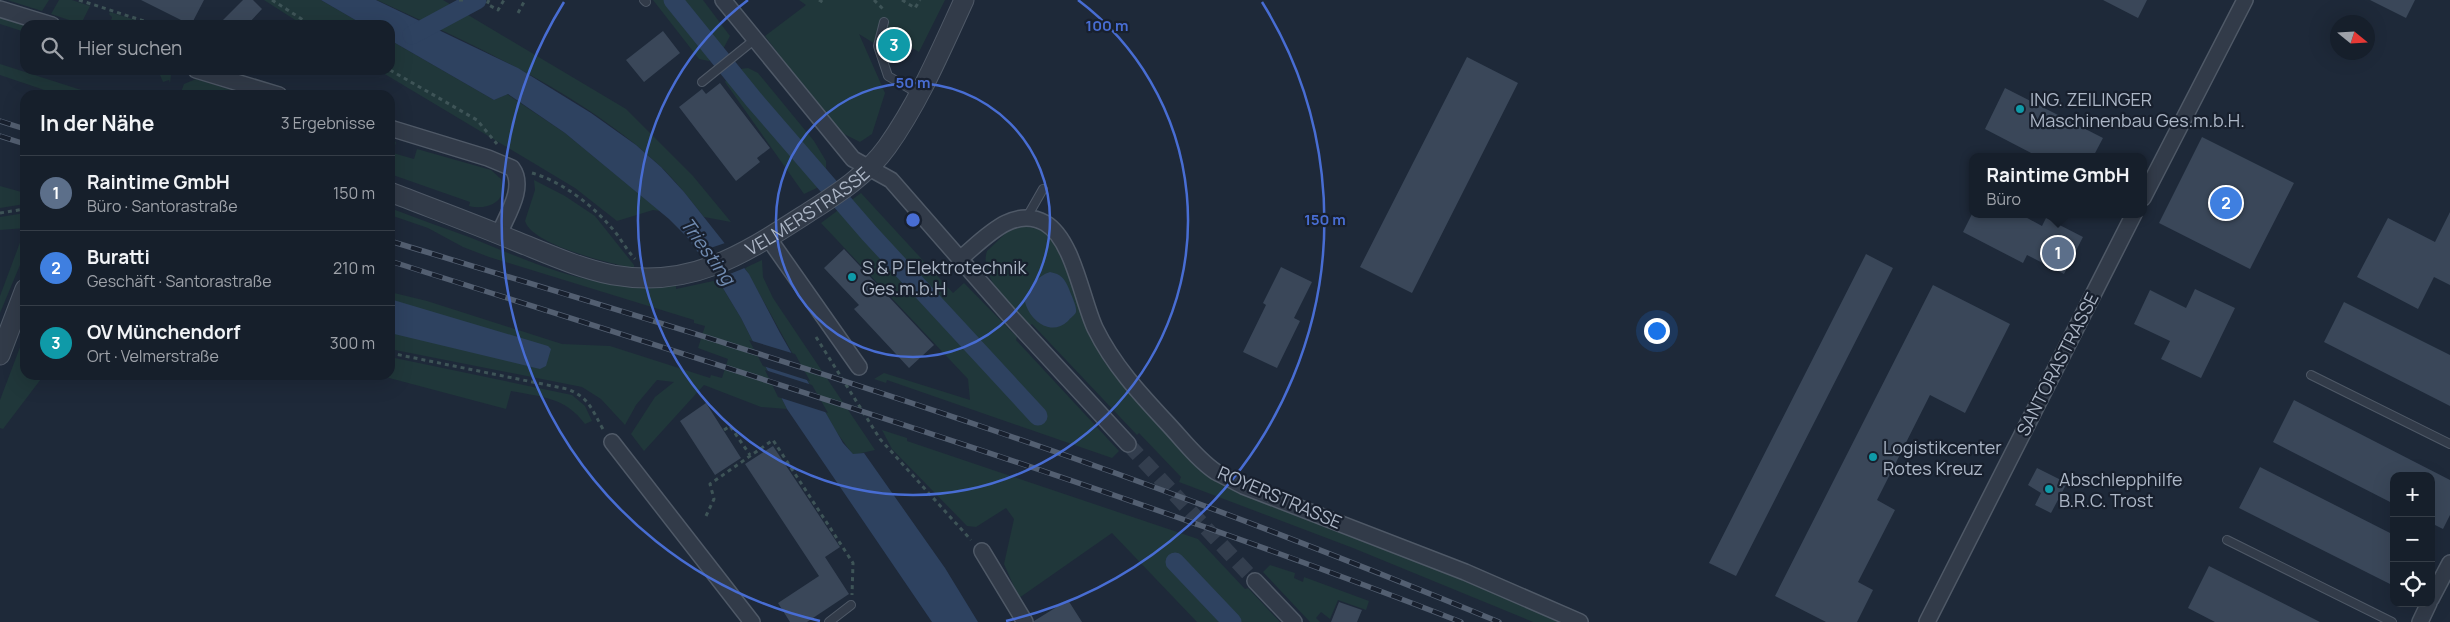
<!DOCTYPE html>
<html lang="de">
<head>
<meta charset="utf-8">
<style>
	:root { --surface:#161f2b; --page:#1f2733; --text:#f1f3f6; --muted:#9ea2a9; --line:#353d47; --accent:#db2777 }
	body { margin:0; font-family:Manrope,sans-serif; background:var(--page); color:var(--text) }
	.controls { position:absolute; right:15px; bottom:15px; display:grid; overflow:hidden; border-radius:10px; box-shadow:0 5px 20px #0002 }
	.controls button { width:45px; height:45px; display:grid; place-items:center; padding:0; border:0; border-bottom:1px solid var(--line); background:var(--surface); color:var(--text); font:25px sans-serif }
	.compass { position:absolute; left:2330px; top:15px; width:45px; height:45px; border-radius:50%; background:var(--surface); box-shadow:0 5px 20px #0002; rotate:108deg }
	.you { position:absolute; left:1656px; top:330px; width:18px; height:18px; margin:-12px; border:4px solid #fff; border-radius:50%; background:#1a73e8; box-shadow:0 0 0 8px #1a73e833 }
	.badge { display:grid; place-items:center; width:32px; height:32px; border-radius:50%; background:var(--accent); color:#fff; font-size:16px; font-weight:700 }
	.pin { position:absolute; translate:-50% -50%; border:2px solid #fff; box-shadow:0 1px 5px #0006 }
	.popup { position:absolute; left:1969px; top:153px; width:178px; height:65px; box-sizing:border-box; display:grid; place-content:center; border-radius:10px; background:var(--surface); filter:drop-shadow(0 1px 4px #0005); font-size:16px; white-space:nowrap; color:var(--muted) }
	.popup b { font-size:19px; color:var(--text) }
	.popup::after { content:''; position:absolute; left:50%; top:100%; margin-left:-10px; border:10px solid transparent; border-top-color:var(--surface) }
	.list { margin:0; padding:0; list-style:none }
	h2 { display:flex; justify-content:space-between; align-items:center; height:65px; margin:0; padding:0 20px; font-size:21px }
	h2 small { font-size:16px; font-weight:400; color:var(--muted) }
	.list li { display:grid; grid-template-columns:32px 1fr auto; gap:15px; align-items:center; box-sizing:border-box; height:75px; padding:0 20px; border-top:1px solid var(--line) }
	.list b { display:block; font-size:19px; white-space:nowrap }
	.list p { margin:0; font-size:16px; white-space:nowrap; color:var(--muted) }
	.list em { font-size:16px; font-style:normal; color:var(--muted) }
	.icon { flex:none; width:28px; height:28px; fill:none; stroke:currentColor; stroke-width:2; stroke-linecap:round; stroke-linejoin:round }
	.map { position:relative; flex:none; width:2450px; height:622px; overflow:hidden }
	.search { position:absolute; background:var(--surface); box-shadow:0 5px 20px #0002; left:20px; top:20px; width:375px; height:55px; display:flex; align-items:center; gap:12px; box-sizing:border-box; padding:0 18px; border-radius:15px; color:var(--muted); font-size:19px }
	.panel { position:absolute; background:var(--surface); box-shadow:0 5px 20px #0002; left:20px; top:90px; width:375px; height:290px; border-radius:15px }
	.map>svg:first-child { display:block }
</style>
</head>
<body>
<div class="map">
<svg width="2450" height="622" viewBox="0 0 2450 622">
	<rect width="100%" height="100%" fill="#1e2939"/>
	<path fill="#20373a" d="M7,0H49L42,11Z
		M59,0H72L90,6L82,22L78,23L51,14Z
		M264,0H321L364,25H303Z
		M377,0H443L626,109L693,176L731,222L704,217C690,200 676,181 660,166C582,93 472,44 377,0Z
		M653,0H703L730,36L721,53L709,61L699,59Z
		M799,0H945L919,52L889,34L880,47L859,34L885,93L872,134L860,142L836,130L765,36L806,5Z
		M110,12L151,25H110L112,17L109,14Z
		M0,17L25,25V32L0,24Z
		M390,40L494,100L507,94L565,133L660,211L653,210L617,221L575,188L378,70H390Z
		M0,64L97,95H59L0,75Z
		M748,68L758,73L814,141L826,161V172L821,186L804,194L725,82C730,71 737,69 748,68Z
		M143,70H169L171,75L170,83L169,80L163,82L160,75Z
		M196,79L247,95H180L184,84Z
		M390,140L396,142L393,153L414,159L417,149L491,170L501,179C510,201 487,211 469,206L470,202L390,174Z
		M534,180L565,196L595,216L634,265V268C611,264 532,245 525,221L535,190Z
		M0,186L25,193V204L0,208Z
		M861,193L953,293L964,283L1017,337L1016,340L1119,451L1112,458L887,380L886,383L874,379L884,373L970,400L968,379L821,223Z
		M390,208C418,219 448,229 474,239C542,267 600,293 676,285V289L718,280L741,318L787,409L761,407L704,385L644,451L631,434L655,397L674,382L657,380L636,405L625,425L601,399L582,387L390,349V292L427,301L562,344L610,346L710,378L711,375L722,378L728,359L698,348L705,326L694,323V320L489,257L463,247L428,228L390,215Z
		M25,213V228L0,230V217Z
		M1024,226L1042,230L1054,241L1105,363L1202,470L1569,622H1533L1353,548L1179,482L1181,477L1139,433L1137,435L1032,324L1029,326C1014,308 978,278 987,251L1007,232Z
		M25,229V253L0,313V296Z
		M762,260L763,277L773,298L875,450L853,455L835,430L745,268Z
		M25,334V375H44L3,429L0,428V400Z
		M390,357L572,395L585,406L592,421L585,424C565,397 542,397 511,391L506,409L378,375H390Z
		M882,430L907,438V441L1198,539L1245,589L1248,588L1280,622H1197L1112,533L1019,598L1004,564L1014,519L1006,508L976,527L967,526L892,449Z
		M1270,565L1295,573L1294,578L1303,582L1304,577L1369,601L1366,610L1338,600L1330,619L1321,612L1316,618L1320,622H1310L1263,572Z"/>
	<path fill="#2e4260" d="M321,0H376L518,68L591,113L636,145L661,167L684,192L749,274L780,333L843,443L853,454L864,453L945,568L978,622H932L787,409L741,318L718,280L687,237L669,219L565,133L508,94L494,100L390,40V25H364Z
		M1050,272C1061,274 1065,279 1069,289C1071,295 1077,306 1076,312C1075,315 1070,318 1068,321C1051,337 1030,321 1025,302C1028,288 1037,276 1050,272Z
		M390,299L548,346L551,349L546,366L540,369L390,333Z"/>
	<path fill="#1e2939" d="M728,242L747,267L715,280L696,253Z
		M749,340L795,354L810,381L763,366Z
		M765,370L812,385L828,413L778,397Z"/>
	<g fill="none" stroke-linecap="round" stroke-linejoin="round">
		<path stroke="#2e4260" stroke-width="19" d="M673,0L754,100L869,233L1038,416
			M412,35L477,0
			M1175,562L1232,622"/>
	</g>
	<path fill="#3a4759" d="M141,0H204L191,25Z
		M243,0H253L262,9L247,25H218Z
		M2103,0H2147L2138,18Z
		M2370,0H2415L2406,18Z
		M663,31L680,53L644,82L626,60Z
		M1467,57L1518,83L1412,293L1360,267Z
		M720,83L770,148L757,158L760,162L736,181L679,107L702,89L706,94Z
		M2005,88L2103,138L2093,157H2039L1985,129Z
		M2202,137L2294,183L2250,269L2159,223Z
		M2450,212V285L2434,277L2418,309L2357,277L2388,218L2435,242Z
		M1972,214H2020L2042,226L2046,218L2083,237L2064,274L2027,255L2023,263L1963,232Z
		M844,249L934,345L909,368L854,309L859,305L824,268Z
		M1866,254L1893,268L1736,576L1709,563Z
		M1281,267L1312,282L1294,318L1300,321L1277,368L1243,352L1266,305L1263,303Z
		M1933,285L2010,324L1965,413L1930,395L1877,500L1895,510L1858,582L1873,590L1857,622H1826L1775,596Z
		M2195,289L2235,308L2201,378L2161,359L2170,341L2134,324L2150,290L2186,308Z
		M2344,302L2450,355V406L2324,342Z
		M2294,400L2450,480V515L2443,529L2431,523V476H2394V504L2273,442Z
		M706,403L741,458L715,475L680,421Z
		M773,446L840,547L825,557L849,594L807,622H790L778,603L819,576L745,464Z
		M2260,467L2394,535V586L2239,508Z
		M2037,468L2067,483L2051,513L2035,505L2041,493L2028,485Z
		M2209,566L2320,622H2215L2188,608Z
		M1068,600L1082,622H1034V621Z
		M1339,602L1362,610L1357,622H1331Z"/>
	<g fill="none" stroke-linecap="round" stroke-linejoin="round">
		<path stroke="#333e4e" stroke-width="15" stroke-dasharray="15 8" stroke-linecap="butt" d="M1128,444L1255,581"/>
		<defs>
			<path id="service" d="M644,0L646,2
				M884,22L878,46L888,76L919,94
				M702,82L754,40
				M1027,217L1043,189
				M2311,375L2450,444
				M2227,540L2392,622
				M829,622L851,605"/>
			<path id="minor" d="M723,0L853,159L891,180L1009,315L1128,444
				M0,9L52,25
				M196,70L279,95
				M390,128L488,158L512,168C526,187 507,215 499,234
				M2143,198L2245,0
				M769,239L859,367
				M961,258C984,239 1013,205 1045,223C1073,239 1082,300 1095,328C1113,365 1140,394 1168,424C1183,440 1197,459 1216,472C1225,477 1234,481 1243,486L1465,572L1580,622
				M612,442L752,622
				M982,551L1025,622
				M1255,581L1294,622
				M2431,599L2450,563
				M1927,622L2134,214
				M2420,622L2429,603"/>
			<g id="tertiary">
				<path id="s1" d="M390,192C431,208 472,223 513,240C546,253 578,268 613,275C693,289 745,253 809,212C837,194 867,175 887,147C919,102 941,50 964,0"/>
				<path d="M0,355L25,289"/>
			</g>
		</defs>
		<use href="#service" stroke="#4f5967" stroke-width="10"/>
		<use href="#minor" stroke="#4f5967" stroke-width="18"/>
		<use href="#tertiary" stroke="#4f5967" stroke-width="21"/>
		<path stroke="#3e5457" stroke-width="3" stroke-dasharray="4 4" stroke-linecap="butt" d="M79,0L156,25
			M272,0L311,25
			M459,0H465
			M489,0L487,4L498,10L504,0
			M819,0L824,3
			M874,0L884,10
			M902,0L915,8L920,0
			M518,13L525,0
			M390,70L477,120L497,144
			M532,173C560,181 590,203 609,225C619,235 625,248 635,259
			M0,213L25,209
			M816,337L880,439L971,540
			M390,353L567,389C589,397 592,410 603,429
			M724,430L730,426L750,455
			M706,516L714,499L710,484L773,440L853,563L852,595"/>
		<use href="#service" stroke="#323b49" stroke-width="8"/>
		<use href="#minor" stroke="#323b49" stroke-width="15"/>
		<use href="#tertiary" stroke="#323b49" stroke-width="19"/>
		<defs>
			<path id="rail" d="M0,121L25,129
				M0,136L25,144
				M390,241C591,302 793,362 992,430C1163,488 1332,553 1499,622
				M390,261C749,375 1110,485 1461,622"/>
		</defs>
		<use href="#rail" stroke="#535f71" stroke-width="5.5"/>
		<use href="#rail" stroke="#18202e" stroke-width="4" stroke-dasharray="11" stroke-linecap="butt"/>
	</g>
	<g fill="none" stroke="#486dd3" stroke-width="2.5">
		<circle cx="913" cy="220" r="137"/>
		<path d="M1078 0A275 275 0 1 1 748 0"/>
		<path d="M820 621A412 412 0 0 1 564 2M1262 2A412 412 0 0 1 1006 621"/>
	</g>
	<g fill="#0f9aa8" stroke="#18202e" stroke-width="2">
		<circle cx="2020" cy="109" r="5"/>
		<circle cx="852" cy="277" r="5"/>
		<circle cx="1873" cy="457" r="5"/>
		<circle cx="2049" cy="489" r="5"/>
	</g>
	<g text-anchor="middle" dominant-baseline="central" stroke-width="4.5" stroke-linejoin="round" paint-order="stroke">
		<g font-size="18" fill="#acb6c6" stroke="#18202e" text-anchor="start">
			<text x="2030" y="99">ING. ZEILINGER<tspan x="2030" dy="21">Maschinenbau Ges.m.b.H.</tspan></text>
			<text x="862" y="267">S &amp; P Elektrotechnik<tspan x="862" dy="21">Ges.m.b.H</tspan></text>
			<text x="1883" y="447">Logistikcenter<tspan x="1883" dy="21">Rotes Kreuz</tspan></text>
			<text x="2059" y="479">Abschlepphilfe<tspan x="2059" dy="21">B.R.C. Trost</tspan></text>
		</g>
		<g font-size="18" fill="#acb6c6" stroke="#18202e">
			<text stroke="none"><textPath href="#s1" startOffset="449">VELMERSTRASSE</textPath></text>
			<text transform="translate(2057 364) rotate(-63)">SANTORASTRASSE</text>
			<text transform="translate(1280 497) rotate(23)">ROYERSTRASSE</text>
		</g>
		<g font-size="19" font-style="italic" fill="#718cb2" stroke="#18202e">
			<text transform="translate(708 251) rotate(54)">Triesting</text>
		</g>
	</g>
	<circle cx="913" cy="220" r="8" fill="#486dd3" stroke="#18202e" stroke-width="2.5"/>
	<g font-size="15" text-anchor="middle" font-weight="bold" fill="#486dd3" stroke="#18202e" stroke-width="4.5" stroke-linejoin="round" paint-order="stroke">
		<text x="1107" y="31">100 m</text>
		<text x="913" y="88">50 m</text>
		<text x="1325" y="225">150 m</text>
	</g>
</svg>
<div class="controls">
<button>+</button>
<button>−</button>
<button><svg class="icon" aria-label="locate" viewBox="0 0 24 24"><circle cx="12" cy="12" r="6"/><path d="M12 2v4M12 18v4M2 12h4M18 12h4"/></svg></button>
</div>
<svg class="compass" viewBox="-18 -18 36 36"><path d="M0-13l5 13h-10z" fill="#e53935"/><path d="M0 13l5-13h-10z" fill="#9ea2a9"/></svg>
<div class="you"></div>
<div class="pin badge" style="left:2058px;top:253px;background:#5c6f8a">1</div>
<div class="popup"><b>Raintime GmbH</b>Büro</div>
<div class="pin badge" style="left:2226px;top:203px;background:#3f7fe0">2</div>
<div class="pin badge" style="left:894px;top:45px;background:#0f9aa8">3</div>
<div class="search"><svg class="icon" aria-label="search" viewBox="0 0 24 24"><circle cx="10" cy="10" r="6"/><path d="M15 15l6 6"/></svg>Hier suchen</div>
<section class="panel">
<h2>In der Nähe<small>3 Ergebnisse</small></h2>
<ul class="list">
<li><span class="badge" style="background:#5c6f8a">1</span><div><b>Raintime GmbH</b><p>Büro · Santorastraße</p></div><em>150 m</em></li>
<li><span class="badge" style="background:#3f7fe0">2</span><div><b>Buratti</b><p>Geschäft · Santorastraße</p></div><em>210 m</em></li>
<li><span class="badge" style="background:#0f9aa8">3</span><div><b>OV Münchendorf</b><p>Ort · Velmerstraße</p></div><em>300 m</em></li>
</ul>
</section>
</div>
</body>
</html>
